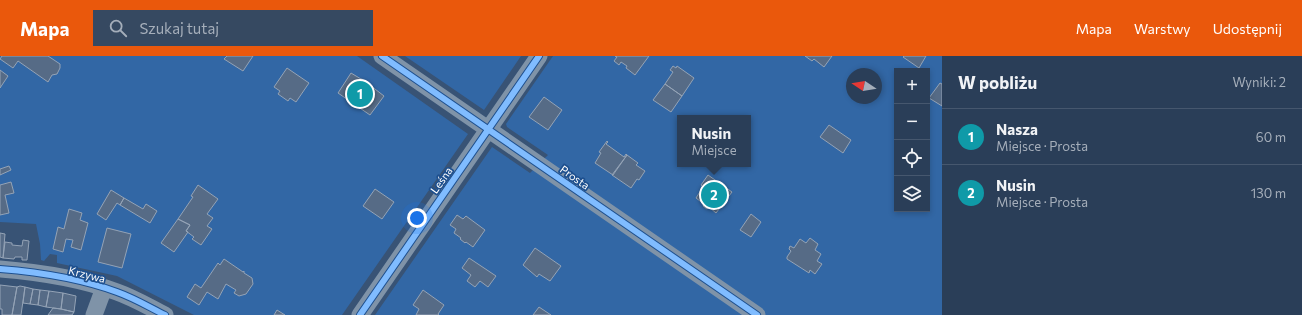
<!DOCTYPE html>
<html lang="pl">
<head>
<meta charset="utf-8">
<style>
	:root { --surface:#2a3e58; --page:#364961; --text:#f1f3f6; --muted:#a5aeba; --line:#46576e; --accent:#ea580c }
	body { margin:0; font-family:Commissioner,sans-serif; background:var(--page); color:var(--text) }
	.controls { position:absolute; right:12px; top:12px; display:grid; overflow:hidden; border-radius:0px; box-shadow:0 2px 6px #0003 }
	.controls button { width:36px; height:36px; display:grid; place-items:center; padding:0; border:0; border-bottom:1px solid var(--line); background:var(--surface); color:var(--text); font:20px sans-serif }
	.compass { position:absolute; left:846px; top:12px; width:36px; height:36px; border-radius:50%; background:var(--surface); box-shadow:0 2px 6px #0003; rotate:282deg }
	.you { position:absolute; left:417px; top:162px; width:14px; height:14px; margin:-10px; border:3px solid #fff; border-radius:50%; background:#1a73e8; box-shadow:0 0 0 6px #1a73e833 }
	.badge { display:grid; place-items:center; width:26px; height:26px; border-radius:50%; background:var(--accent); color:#fff; font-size:13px; font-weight:700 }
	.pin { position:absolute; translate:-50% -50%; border:2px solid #fff; box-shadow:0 1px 4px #0006 }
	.popup { position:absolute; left:677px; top:59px; width:74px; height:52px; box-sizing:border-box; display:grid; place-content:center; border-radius:0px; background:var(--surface); filter:drop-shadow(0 1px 3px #0005); font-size:13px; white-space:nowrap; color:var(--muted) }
	.popup b { font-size:15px; color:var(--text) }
	.popup::after { content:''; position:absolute; left:50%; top:100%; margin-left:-8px; border:8px solid transparent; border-top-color:var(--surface) }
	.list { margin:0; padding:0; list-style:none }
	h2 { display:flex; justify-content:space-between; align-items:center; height:52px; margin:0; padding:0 16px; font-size:17px }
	h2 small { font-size:13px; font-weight:400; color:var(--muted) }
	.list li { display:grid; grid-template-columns:26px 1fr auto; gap:12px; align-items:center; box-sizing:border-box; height:56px; padding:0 16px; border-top:1px solid var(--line) }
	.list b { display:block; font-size:15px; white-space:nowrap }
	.list p { margin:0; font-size:13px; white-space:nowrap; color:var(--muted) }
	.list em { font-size:13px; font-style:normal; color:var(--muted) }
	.icon { flex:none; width:22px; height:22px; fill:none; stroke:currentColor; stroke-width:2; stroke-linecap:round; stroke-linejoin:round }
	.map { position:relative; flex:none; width:942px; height:259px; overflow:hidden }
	header { display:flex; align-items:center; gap:24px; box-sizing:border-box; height:56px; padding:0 20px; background:var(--accent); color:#fff }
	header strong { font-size:19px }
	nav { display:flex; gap:22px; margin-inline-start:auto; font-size:14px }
	.search { width:280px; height:36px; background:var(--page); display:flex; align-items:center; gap:10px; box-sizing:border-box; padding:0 14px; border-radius:0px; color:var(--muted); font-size:15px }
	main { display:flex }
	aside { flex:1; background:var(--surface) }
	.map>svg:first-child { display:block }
</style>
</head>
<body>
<header>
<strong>Mapa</strong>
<div class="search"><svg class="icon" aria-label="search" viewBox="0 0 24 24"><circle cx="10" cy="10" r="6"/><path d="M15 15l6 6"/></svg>Szukaj tutaj</div>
<nav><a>Mapa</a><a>Warstwy</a><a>Udostępnij</a></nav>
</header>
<main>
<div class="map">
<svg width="942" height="259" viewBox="0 0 942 259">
	<rect width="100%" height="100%" fill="#385375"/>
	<path fill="#3267a5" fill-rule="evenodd" d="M0,0H357L468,78L342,259H194L117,220L57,207V199L50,198L44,205L41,204L40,188L36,168L0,166Z
		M405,0H521L484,54Z
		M553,0H942V259H375L492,91L530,117L548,99L507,71L506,68ZM897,15H927V153H897ZM852,18H876V42H852ZM680,62H748V108H680Z"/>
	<path fill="#566b86" stroke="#94a3b6" d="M2,0H48L60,8V12L57,18L52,19L48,26L18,5L13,12L0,3Z
		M227,0H253L243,15L224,3Z
		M615,0H649L635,19L626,12L627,10L621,6L619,9L614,5L617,1Z
		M805,0H832L824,11L814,3L812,5Z
		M904,0H926L919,12L903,1Z
		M673,10L676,12L677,10L694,22L682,40L665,28L673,16L670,14Z
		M287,12L309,27L296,46L290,42L288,45L278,38L280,35L274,31Z
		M0,14L8,20L0,32Z
		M351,17L361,23H362L384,40L370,59L338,37Z
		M940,27L942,28V50L929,42Z
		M665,28L682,40L671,56L653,44Z
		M544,41L562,54L548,74L529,61Z
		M829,69L851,84L843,97L820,81Z
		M607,85L608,86L606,88L624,101L626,98L627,99L613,119L595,107L601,97L599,96Z
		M627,99L638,107L636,109L645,115L639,124L637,123L631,132L612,119Z
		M9,110L11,114L0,119V113Z
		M708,119L732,136L716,157L709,151L707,153L703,150L704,148L696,142L703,131L701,129Z
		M11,126L14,137L5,139L9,157L0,159V129Z
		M198,129L218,143L207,158L213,162L207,170L212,173L201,189L192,183L194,181L186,175L190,169L178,163L193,141L191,140Z
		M375,133L394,146L382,163L363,150Z
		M111,134L124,142L120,149L117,147L106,164L97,158Z
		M124,142L143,153L146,148L157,155L150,167L120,149Z
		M69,153L82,157L80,164L88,167L81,194L71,191L73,184L66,183L63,196L53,193L58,171L64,173Z
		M751,158L761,166L751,181L740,174Z
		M457,159L463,163L466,160L485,174L473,191L466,186L465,187L460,183L461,182L454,177L456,173L450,169Z
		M178,163L190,169L186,175L188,176L174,196L161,187Z
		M107,172L131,178L122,212L98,206Z
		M0,177L5,178L3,202L0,201Z
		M810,182L818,188L815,194L821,198L817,205L822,208L815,218L810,214L809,217L787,203V201L791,195L789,193L790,190L794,192L800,183L806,187Z
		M23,184L29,185L27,204H22V201H15L14,203L3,202L5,186L12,187V189L22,190Z
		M535,192L561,210L550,225L539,218L537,221L523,209Z
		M469,202L496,220L488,231L480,225L475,231L467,225L471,219L462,212Z
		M224,203L243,216L244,215V217L252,222L253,228L246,238L239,240L234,237L236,234L226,228L218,243L207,236L199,249L187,241L195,228L201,232L218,207L220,209Z
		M0,229L17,231L12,259H2V253H0Z
		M20,230L25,231L21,259H12L17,231Z
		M25,231L33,233L30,248L23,247Z
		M33,233L40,234L38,249L30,248Z
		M40,234L49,235L46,251L38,249Z
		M423,234L444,249L438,258L439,259H416L419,253L413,249Z
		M49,235L63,237L61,253L46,251Z
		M63,237L76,240L74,256L61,253Z
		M539,251L551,259H533Z
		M53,252L61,253L74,256L72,259H48Z
		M277,254L285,259H274Z"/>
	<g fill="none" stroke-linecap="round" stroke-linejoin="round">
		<path stroke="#7f93a8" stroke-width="17" d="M382,0L757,259
			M0,213C37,216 82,223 117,236C134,242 149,251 165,259
			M94,259L104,232
			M360,259L539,0"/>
		<defs>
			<path id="cycleway" d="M382,0L757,259
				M0,213C37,216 82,223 117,236C134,242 149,251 165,259
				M360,259L539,0"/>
		</defs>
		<use href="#cycleway" stroke="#1e508f" stroke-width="8"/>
		<use href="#cycleway" stroke="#80bcff" stroke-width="6"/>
	</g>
	<g text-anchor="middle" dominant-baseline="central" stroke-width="3.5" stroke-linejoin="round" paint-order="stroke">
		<g font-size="11" fill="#fff" stroke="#1e508f">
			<text transform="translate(575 121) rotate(35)">Prosta</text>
			<text transform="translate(441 124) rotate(-55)">Leśna</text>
			<text transform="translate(87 218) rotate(14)">Krzywa</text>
		</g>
	</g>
</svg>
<div class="controls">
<button>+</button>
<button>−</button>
<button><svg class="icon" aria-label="locate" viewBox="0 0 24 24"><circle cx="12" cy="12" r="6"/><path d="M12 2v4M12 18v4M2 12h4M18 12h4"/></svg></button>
<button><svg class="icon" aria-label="layers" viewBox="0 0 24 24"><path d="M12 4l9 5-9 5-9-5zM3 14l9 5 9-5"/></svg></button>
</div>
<svg class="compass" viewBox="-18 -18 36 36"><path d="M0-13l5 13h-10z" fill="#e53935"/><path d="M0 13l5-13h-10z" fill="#a5aeba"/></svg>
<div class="you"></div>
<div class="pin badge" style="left:360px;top:38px;background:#0f9aa8">1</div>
<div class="pin badge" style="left:714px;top:139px;background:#0f9aa8">2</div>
<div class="popup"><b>Nusin</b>Miejsce</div>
</div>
<aside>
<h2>W pobliżu<small>Wyniki: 2</small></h2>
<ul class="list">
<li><span class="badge" style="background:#0f9aa8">1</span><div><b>Nasza</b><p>Miejsce · Prosta</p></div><em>60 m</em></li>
<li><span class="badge" style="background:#0f9aa8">2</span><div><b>Nusin</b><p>Miejsce · Prosta</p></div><em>130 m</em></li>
</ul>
</aside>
</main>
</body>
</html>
